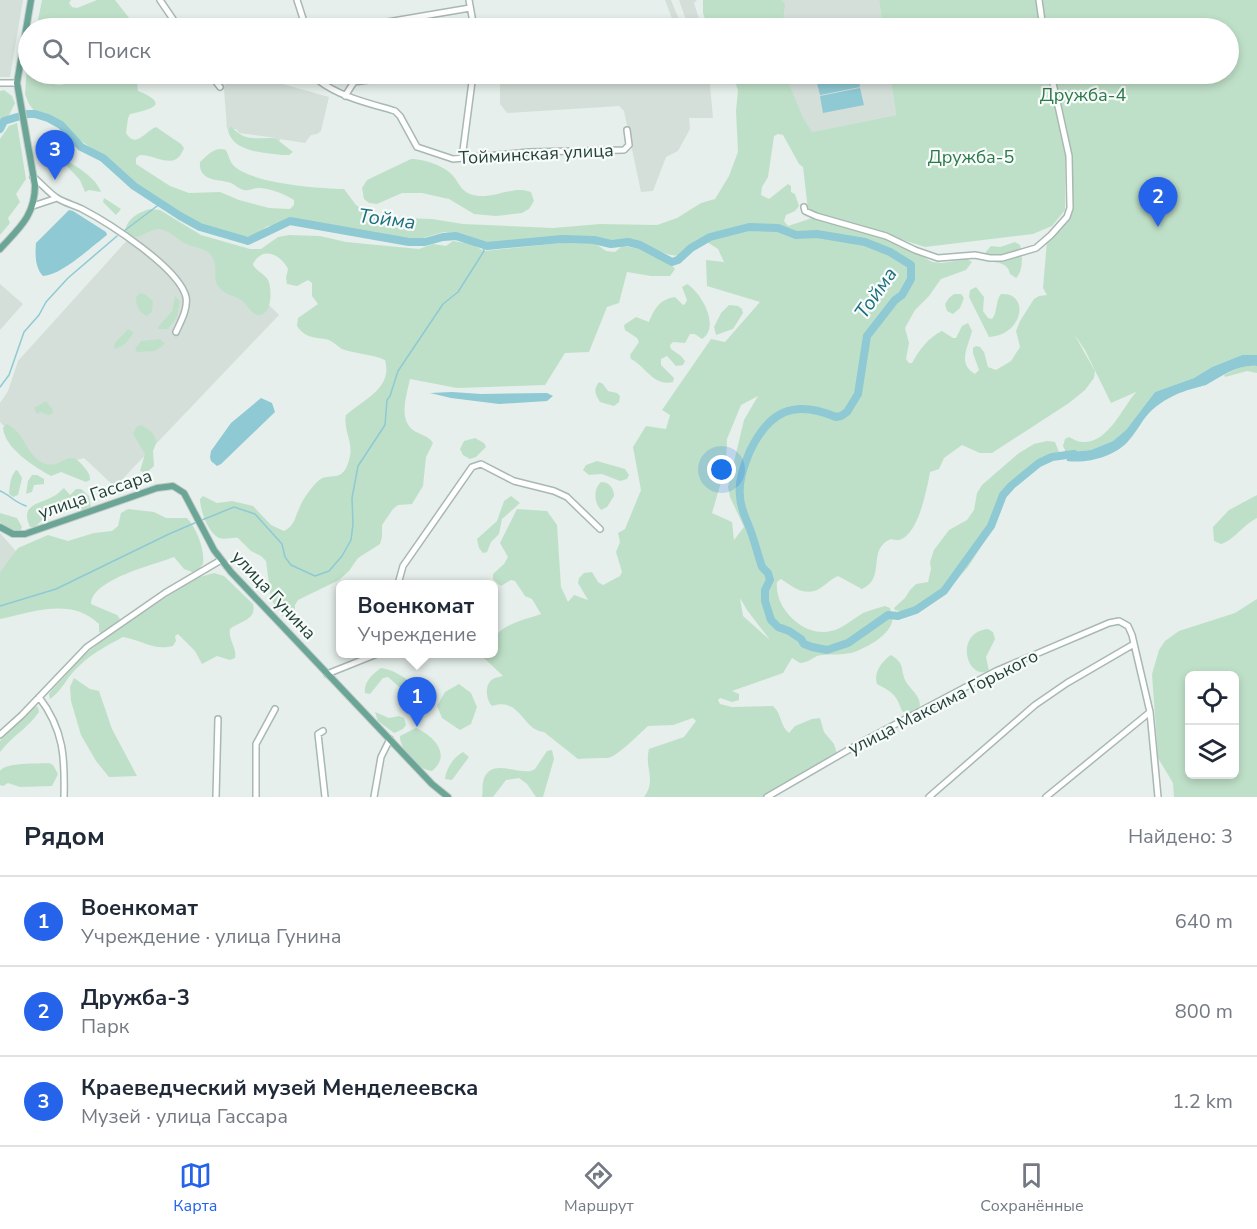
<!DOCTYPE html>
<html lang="ru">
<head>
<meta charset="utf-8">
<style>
	:root { --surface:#fff; --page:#f6f6f7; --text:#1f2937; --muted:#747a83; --line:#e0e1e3; --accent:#2563eb }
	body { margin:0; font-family:"Nunito Sans",sans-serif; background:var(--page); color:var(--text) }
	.controls { position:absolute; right:18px; bottom:18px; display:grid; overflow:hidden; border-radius:9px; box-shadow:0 3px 9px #0003 }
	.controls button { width:54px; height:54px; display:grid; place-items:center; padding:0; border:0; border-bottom:2px solid var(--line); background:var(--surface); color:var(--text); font:30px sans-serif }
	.you { position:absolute; left:722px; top:470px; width:21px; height:21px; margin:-15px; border:4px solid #fff; border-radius:50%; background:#1a73e8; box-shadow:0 0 0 9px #1a73e833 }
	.badge { display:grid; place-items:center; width:39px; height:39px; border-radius:50%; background:var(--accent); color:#fff; font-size:20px; font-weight:700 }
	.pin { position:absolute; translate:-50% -50px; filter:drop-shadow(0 2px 3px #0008) }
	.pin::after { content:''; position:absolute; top:32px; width:21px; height:18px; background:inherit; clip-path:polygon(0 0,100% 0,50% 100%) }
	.popup { position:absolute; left:336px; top:580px; width:162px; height:78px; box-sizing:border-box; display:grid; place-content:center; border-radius:9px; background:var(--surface); filter:drop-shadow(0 2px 4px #0005); font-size:20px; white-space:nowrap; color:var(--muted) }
	.popup b { font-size:22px; color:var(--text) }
	.popup::after { content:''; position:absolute; left:50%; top:100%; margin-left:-12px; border:12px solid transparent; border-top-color:var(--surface) }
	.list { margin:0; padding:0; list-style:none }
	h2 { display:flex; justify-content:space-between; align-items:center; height:78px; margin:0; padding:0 24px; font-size:26px }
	h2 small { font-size:20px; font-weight:400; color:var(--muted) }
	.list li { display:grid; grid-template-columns:39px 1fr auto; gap:18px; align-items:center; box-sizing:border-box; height:90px; padding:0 24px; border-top:2px solid var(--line) }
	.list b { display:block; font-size:22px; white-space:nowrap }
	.list p { margin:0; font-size:20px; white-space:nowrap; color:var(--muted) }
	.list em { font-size:20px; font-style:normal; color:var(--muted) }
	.icon { flex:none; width:33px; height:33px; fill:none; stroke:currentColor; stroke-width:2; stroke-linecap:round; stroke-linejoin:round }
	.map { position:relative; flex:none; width:1257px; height:797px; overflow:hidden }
	.search { position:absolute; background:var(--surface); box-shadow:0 3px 9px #0003; left:18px; right:18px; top:18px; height:66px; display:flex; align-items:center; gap:15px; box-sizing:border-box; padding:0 21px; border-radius:33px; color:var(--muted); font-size:22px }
	.sheet { height:348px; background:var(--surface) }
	nav { display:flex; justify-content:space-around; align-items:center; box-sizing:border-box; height:84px; border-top:2px solid var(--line); background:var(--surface); font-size:16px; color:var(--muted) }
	nav a { display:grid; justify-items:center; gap:3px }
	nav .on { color:var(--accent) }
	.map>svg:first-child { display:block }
</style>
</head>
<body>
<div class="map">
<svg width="1257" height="797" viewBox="0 0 1257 797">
	<rect width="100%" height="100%" fill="#e6efeb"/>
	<path fill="#d4dfda" d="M0,0H23L10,77H0Z
		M665,0H671L680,22L686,20L679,0H697L694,3L702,28H599L674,24Z
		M752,0H879L883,28H770Z
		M222,74H247L329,97L321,131L317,134L311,135L305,143L280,139L279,143H276V138L239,133L236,129H227L224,89L225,82H223Z
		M521,74H711L710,86L713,118H689L690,129L678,151L666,157L653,191L641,192L624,111L619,106L507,113L500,104V79L521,78Z
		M787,74H890L896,115L808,133L799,132Z
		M149,216L209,245L279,315L115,487L84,458L46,470L0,422V403L8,391L18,361Z
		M0,284L23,304L0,330Z
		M0,533L21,557L0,574Z"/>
	<path fill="#bfe0c8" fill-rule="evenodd" d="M42,0H71L69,3L72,7L77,8L97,0H115L137,28H42L38,20Z
		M703,0H781L785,4L782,28H708L703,13Z
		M879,0H1037L1042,28H883Z
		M1041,0H1257V355H1242L1212,367L1194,378L1155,392L1126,430L1113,441L1091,450L1070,452L1065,450L1063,446L1065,439L1069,437C1073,439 1078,442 1082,442C1108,444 1122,408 1136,392L1111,403L1085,350L1074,334L1095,371L1094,378L1085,390L1069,403L992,453H980L962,445L944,458L939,469L930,472C927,489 916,549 891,539C866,549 887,578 862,589L838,576C831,579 828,583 822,587C807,598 794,588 781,579L777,582C774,609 805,638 831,631C842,629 853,619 863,613C870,610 878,608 885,606L890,608C891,613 893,618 892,622C888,637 864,649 851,653C841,655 831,654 822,655C812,656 812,662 800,663L792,658L783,673L732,691L739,694V700L732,702L720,698L718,700L720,704L732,707L773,706C782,714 780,726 789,733L795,726L812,719L820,718L824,732L834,744L837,754L833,757L762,797H644C657,780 644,768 649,749L684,737L696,721L693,718L673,725L648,726C640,733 616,758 607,758C597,758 588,758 578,759L544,732C523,731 520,696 492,706C486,700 484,684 493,679C496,677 500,677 503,676L484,658L486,654H494C494,649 493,643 494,639C501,624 527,619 541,614L532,599L525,596L515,581L511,580L501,586L493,579V574L504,564L508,557L500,543L517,509L547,511L557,525L561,587L568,602L574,595L588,600L578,583L579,578L584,573L592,572L598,582L603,585L620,576L622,572L616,552L620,542L618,533L625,529L641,490L633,447L646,426L666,429L670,415L662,410L711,339L725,342L760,302L707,286L706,260L724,262L718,249L707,242C700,246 693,251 685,254C666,261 650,242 631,239L490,245L460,234L444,232L409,242L375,239L303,224L268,226L255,235L245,237L204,226L143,192L126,178L115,164L75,137L65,125L55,119L35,112L29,104L25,94L28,53V74H45L47,80C68,93 65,77 80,74C90,71 124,74 137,74L136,76L138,91C170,104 153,109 130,114L128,118L126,133C136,149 144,132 156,127L181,144L184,148C175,172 158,155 140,155L136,158V164L170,186L189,193L220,192L239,200L269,208L290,209L294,205V200C284,194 270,188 258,188C254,188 248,191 244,190C239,189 235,185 231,183C219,179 198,182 200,162C208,155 215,146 226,150C229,156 230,163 235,167C257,184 316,188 344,189L356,205L365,211L374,215L400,218L432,219L463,224L553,228L600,224L657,225L677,218L701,203L715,199L729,176L738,152L736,111L738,90L732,74H785L803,118L812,132L896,115L890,74H1050L1065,155V210L1052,226L1033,234L925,247L808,210L803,167L799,164L783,135L778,134L774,136L768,177L762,187L761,195L769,199L788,184L791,186V192L795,194L799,206L795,211L786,215L784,221L788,226L812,218L896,241L932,262L942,263L967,259L972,262L966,270L941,279L929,296L915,310L905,328L909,343L906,359L909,363H912C919,350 929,337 942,331L953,338H956L962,326L968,323L972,331C968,348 957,363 975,374L979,370L973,353V348L976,346L980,347L984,352L988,367L996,370L1011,361L1020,347L1016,331L1020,321L1034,299L1039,296L1047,295L1043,288L1047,241L1070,214V149L1054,74H1228V28H1046ZM758,396L744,420L728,487L730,497L744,527L734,540L732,522L712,513L726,465L727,439L741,405ZM740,598L747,610L770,640L743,616Z
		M4,90L12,96L15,103L9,115L0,123V91Z
		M17,123L26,179L16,194L20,202L8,218L10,223L0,235V139L9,126Z
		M231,126C245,143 257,137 275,138L293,152L289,155H283C265,153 232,152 228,130Z
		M411,159C424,159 446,166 454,177C460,185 461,190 470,194C491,202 512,184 531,192L534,201L529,209L522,213L496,216L474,214L449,199L422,193H402L377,204L369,203L364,199L362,188L367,180Z
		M65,160C77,166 97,179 101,192L89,190L85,192L80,180L66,165Z
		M104,198L121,209L116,215L103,202Z
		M150,209L160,210L201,235L250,249H261L278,237L289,235L320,236L346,242L419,249L433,244L446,246L453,241L472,244L484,251L561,243L596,244L606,251L615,252L622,246C641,248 663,254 675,269L670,276H651L627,272L619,303L607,307L589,352L565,353L545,385L457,388L410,379C407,394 398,419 413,430C420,435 428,435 433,443L426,457L423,486L412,504L398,505L393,509L382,525V537L380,544L358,558L349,571L339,580L298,600L295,605L294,618L290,621L283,617L271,599L266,561L261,556L251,551L238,538C232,537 225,540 219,538C208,533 200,510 200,499L203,496L217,503L232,501L253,506L271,525L284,531C295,525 294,519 299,509C302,500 311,488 317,482C329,469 343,488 350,456C353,442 343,429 346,415C364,399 393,388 385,360C372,354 356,354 342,349C337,346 332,340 325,339C314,338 304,337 297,326L298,318L318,304L312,296V283L308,280L297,286L287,284L286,278L288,269C281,255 263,245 253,264C255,271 264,273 268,280C272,288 273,316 258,315C253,314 250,310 247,306C237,293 226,298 218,286C211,275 222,259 204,250C198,247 192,247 186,244C178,240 168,229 158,229C144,231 138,244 125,231C127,218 138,213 150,209Z
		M1015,242L1020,245C1023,255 1023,272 1016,278L1010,274C1007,259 994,266 985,257V253L991,246L1000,247Z
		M687,284C701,292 721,327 702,339L695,334H690L685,343L673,342L670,345L671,349L681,356L685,361L683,365L676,366L667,356L661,359V365L674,378L673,382C654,387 645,366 631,359L630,355L639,342L637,338L625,330L624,325L636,317L649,322C654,309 660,299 675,297L683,305L685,304L687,300L682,287Z
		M976,287L984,297L983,311L988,318L992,319C998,312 995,301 1001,294C1030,292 1024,335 989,337L969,297L970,290Z
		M140,293L145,294L153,301L152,311L147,316C139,313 136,305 136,297Z
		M954,294H961L964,298L960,308L953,314L947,311L945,304L949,298Z
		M175,296L180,301L177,317L168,329H158V327L172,311Z
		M729,305L738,306L742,309L743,313L733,329L716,335L714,327L721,313Z
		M128,329L133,332C130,341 124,345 116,349L114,347L115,343Z
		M160,339L165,344L155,351L137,352L135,349L141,341Z
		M1243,366H1257V373L1247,371L1225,377L1224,375Z
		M599,382L603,384L608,391L617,393L620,396L619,402L614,406L600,402C595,394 593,390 599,382Z
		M46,401L53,410L52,414L48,415L41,412L37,414L34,408Z
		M6,424C25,430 26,458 46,464C63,469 68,446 84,467C88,472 90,474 90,480L86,482L61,472L51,476C35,467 5,449 3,428Z
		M141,425L152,432L157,441L153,451L154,466L146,473L140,471L145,454L133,434L136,427Z
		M475,438L484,443L486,447L476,457L470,459L463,455L460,449L464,441Z
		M1047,441L1055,442L1059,452L1038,462L1009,491L997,510L988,536L968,567L945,593L929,604L902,612L895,610L894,608L905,598L910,590L916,584L928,582L931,569L930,562L934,550L949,530L967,520L974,510L977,493L982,485L1019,453L1034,444Z
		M597,461L625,469L629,475L627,479L620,481L602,474L589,475L583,470L586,465Z
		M16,470L18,471L22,478L18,495L13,497L9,494C10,485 10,477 16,470Z
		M32,475H37L44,479V484L34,485L32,492L26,494L28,481Z
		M601,482C609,482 614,488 614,496L607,507L601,510C594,503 593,489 601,482Z
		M64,488L70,495L76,489H81L89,496L91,508C83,512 78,511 72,504L68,511L48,514L35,527H30C19,504 40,504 52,497C57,495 60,491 64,488Z
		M1257,495V518C1243,525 1233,541 1221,544L1214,541L1213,527L1229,510Z
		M511,496L520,503L502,519L499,534L491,542L487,552L483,553L479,548L477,539L497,521L504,501Z
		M128,509L154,512L166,518H187C197,529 205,550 203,564L198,570L192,572L184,569L174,557C154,565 92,579 91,604L117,615L120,619L111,628L101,633L99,632V624C71,597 33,612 0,619V572L18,548L48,535L68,541L94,533L112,531L118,526L121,513Z
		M0,513L17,518L22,527L20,532L9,529L0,522Z
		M214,573L224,576L253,604C257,620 240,621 230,629C228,640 237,647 235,658L230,660L217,656L202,664L195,651L178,634L175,636L176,641L173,646C153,651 142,640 123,637C106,646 89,655 75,670C66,679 61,692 50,699L49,694L52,690L85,654L126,623L196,578Z
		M1257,599V797H1174L1173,783L1158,758L1152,674L1159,650L1165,641L1179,631L1235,613ZM1190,676H1234V774H1190Z
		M988,629L993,632L995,639L986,657L989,671C966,681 954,632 988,629Z
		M891,655C905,664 900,667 905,680C910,690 920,694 920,706L915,712L907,714L902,711C896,694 892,692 877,684C873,673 882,661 891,655Z
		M381,668C395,669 422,687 424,701L419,704L415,701L388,677L383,678L370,694L365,693C363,683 373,673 381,668Z
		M74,678L90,689L99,691L112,729L137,776L109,777L96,761L81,735L71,701L70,687Z
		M459,684L471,693L477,707L471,724L460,730L442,718L437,706L445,692Z
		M35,706L38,707L39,712C27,729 12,736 0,752V741Z
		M375,712L389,718L399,716L404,718L406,725L403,729L394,733L378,721Z
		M416,728C434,736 452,755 432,771C420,771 399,749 400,736Z
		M552,750L554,759L543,797H536L527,784L519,778L506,780L493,797H482C483,792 482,787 483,782C489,757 515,774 531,771L535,769L547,751Z
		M463,752L469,757L452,780L445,779C446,768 454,757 463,752Z
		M49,763L53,765L58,774L52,786L20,787L8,783L3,786L0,785C0,782 0,774 0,771C5,762 40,764 49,763Z"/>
	<path fill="#8ec9d4" d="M819,74H858L817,82L816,77L820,76Z
		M858,75L860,87L820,95L817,83Z
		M860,88L864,105L823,113L820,96Z
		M69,210L73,211L106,232L107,235C91,247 62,275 43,276C35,268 35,254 36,243Z
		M1242,355H1257V366C1238,364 1222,376 1206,385C1200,387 1194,388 1188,390C1175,394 1162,401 1152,410C1143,418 1138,430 1130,439C1117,456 1088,464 1067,461L1065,450L1070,452L1091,450L1113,441L1126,430L1155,392L1194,378L1212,367Z
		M452,392L481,394L547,393L553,396L547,401L499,404L451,398L430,393Z
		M261,398L272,403L275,412L221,464L217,466L211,461L210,457L211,451L231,423Z"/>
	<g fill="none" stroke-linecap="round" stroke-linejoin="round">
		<path stroke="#8ec9d4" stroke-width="1.5" d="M124,231L161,203
			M0,387L9,375L24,332L39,315L46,302L68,278L117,236
			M0,491C10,495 14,502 26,506
			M202,520L234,507L255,514L282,544L285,557L291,565L315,576L329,571L342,556L351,540L353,524L352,498L358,466L385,425L387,400L390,396L398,371L443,304L458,292L484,251L483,246
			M0,606L56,589L169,534L197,522"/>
		<path stroke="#8ec9d4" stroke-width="8" d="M0,129L4,121L27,114H35L48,118L61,125L81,147L103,158L134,186L180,216L200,227L248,241L290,221L409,242H425L443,237L456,236L487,246L562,239L594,240L611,244L628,242L640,245L672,262L678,260L691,248L710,237L749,227L778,228L796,235L817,234L865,242L890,252L911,265V279L902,295L895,300L867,336L858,394L847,412L841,416L836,417C794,399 769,411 750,451C744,465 738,481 740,496C740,509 747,520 751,532C755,543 758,555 762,567L768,573L770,580L765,590V601L771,620L778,627L789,631L801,639L804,644L812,647L827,650L848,643L888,615L898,616L916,610L944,591L991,526L1003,495L1012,485L1039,463L1052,457L1074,454"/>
		<defs>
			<path id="minor" d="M160,0L179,28
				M297,0L306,28
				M469,0L474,28
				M1039,0L1043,28
				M352,28L470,8
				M210,74L220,87
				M316,74L318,80C340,97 368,103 395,111L400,116L417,147L453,159L529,152L624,150L629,145L627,130
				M0,83H17
				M345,96L354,82L414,74
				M462,158L473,74
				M33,177C41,183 49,193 57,198C65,203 74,205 82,209C109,223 179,268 186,297C188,309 181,321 176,332
				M33,206L57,198
				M804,207L805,211L816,216L886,236L915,250L938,258L975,255L990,258H1002L1036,248L1051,235L1067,217L1070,208L1069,156L1051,74
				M398,584L403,566L472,467L481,464L514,481L554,491L567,497L600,529
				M327,674L377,654
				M39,697C64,730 65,758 64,797
				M323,731L318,734L325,797
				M0,735L22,715L87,647L165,593L221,560
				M216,797L218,719
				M256,797V744L275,709
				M374,797L381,757L390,739
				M767,797L862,742L996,671L1109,623L1119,621L1128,626L1132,635L1150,712L1158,797
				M929,797L1035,705L1067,683L1134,644
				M1046,797L1150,712"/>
			<path id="major" d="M0,249C19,228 35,216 35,185L17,83L31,0
				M0,527L13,534H25L157,488L173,486L184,493L214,550L231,572L432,784L448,797"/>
		</defs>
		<use href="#minor" stroke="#a8b8b2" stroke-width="8"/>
		<use href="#major" stroke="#c2cac8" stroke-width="8"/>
		<use href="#minor" stroke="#fff" stroke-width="5"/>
		<use href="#major" stroke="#6aa596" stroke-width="6"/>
	</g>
	<g text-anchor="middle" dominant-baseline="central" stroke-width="4.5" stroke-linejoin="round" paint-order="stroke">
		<g font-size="18" fill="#2d7a4b" stroke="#f7fbf9">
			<text x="1083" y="95">Дружба-4</text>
			<text x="971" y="157">Дружба-5</text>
		</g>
		<g font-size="18" fill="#24423a" stroke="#f7fbf9">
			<text transform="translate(536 154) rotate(-3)">Тойминская улица</text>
			<text transform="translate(95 494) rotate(-19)">улица Гассара</text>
			<text transform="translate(274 595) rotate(47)">улица Гунина</text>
			<text transform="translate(943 702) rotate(-27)">улица Максима Горького</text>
		</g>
		<g font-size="20" font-style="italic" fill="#1c6f80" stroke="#f7fbf9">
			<text transform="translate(387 219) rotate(7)">Тойма</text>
			<text transform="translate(876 293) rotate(-55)">Тойма</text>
		</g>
	</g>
</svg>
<div class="controls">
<button><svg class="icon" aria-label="locate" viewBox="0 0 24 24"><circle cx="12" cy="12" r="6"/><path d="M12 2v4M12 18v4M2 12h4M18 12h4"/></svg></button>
<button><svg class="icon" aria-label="layers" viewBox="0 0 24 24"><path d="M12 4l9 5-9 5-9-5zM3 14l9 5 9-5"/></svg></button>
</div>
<div class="you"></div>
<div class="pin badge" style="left:417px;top:727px">1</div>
<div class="popup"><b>Военкомат</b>Учреждение</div>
<div class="pin badge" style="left:1158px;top:227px">2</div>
<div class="pin badge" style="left:55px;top:180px">3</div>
<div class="search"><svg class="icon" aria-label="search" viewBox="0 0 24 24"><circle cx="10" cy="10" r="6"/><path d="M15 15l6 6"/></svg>Поиск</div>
</div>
<section class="sheet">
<h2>Рядом<small>Найдено: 3</small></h2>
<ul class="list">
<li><span class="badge">1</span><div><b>Военкомат</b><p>Учреждение · улица Гунина</p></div><em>640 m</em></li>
<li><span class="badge">2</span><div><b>Дружба-3</b><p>Парк</p></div><em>800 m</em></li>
<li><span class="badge">3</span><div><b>Краеведческий музей Менделеевска</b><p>Музей · улица Гассара</p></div><em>1.2 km</em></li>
</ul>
</section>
<nav>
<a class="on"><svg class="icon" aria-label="map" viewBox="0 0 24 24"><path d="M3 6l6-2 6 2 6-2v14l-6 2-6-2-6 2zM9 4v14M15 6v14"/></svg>Карта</a>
<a><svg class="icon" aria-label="directions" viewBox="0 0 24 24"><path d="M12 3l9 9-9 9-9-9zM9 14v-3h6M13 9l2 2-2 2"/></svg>Маршрут</a>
<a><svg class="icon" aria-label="saved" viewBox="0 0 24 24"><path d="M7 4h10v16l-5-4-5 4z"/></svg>Сохранённые</a>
</nav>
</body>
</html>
